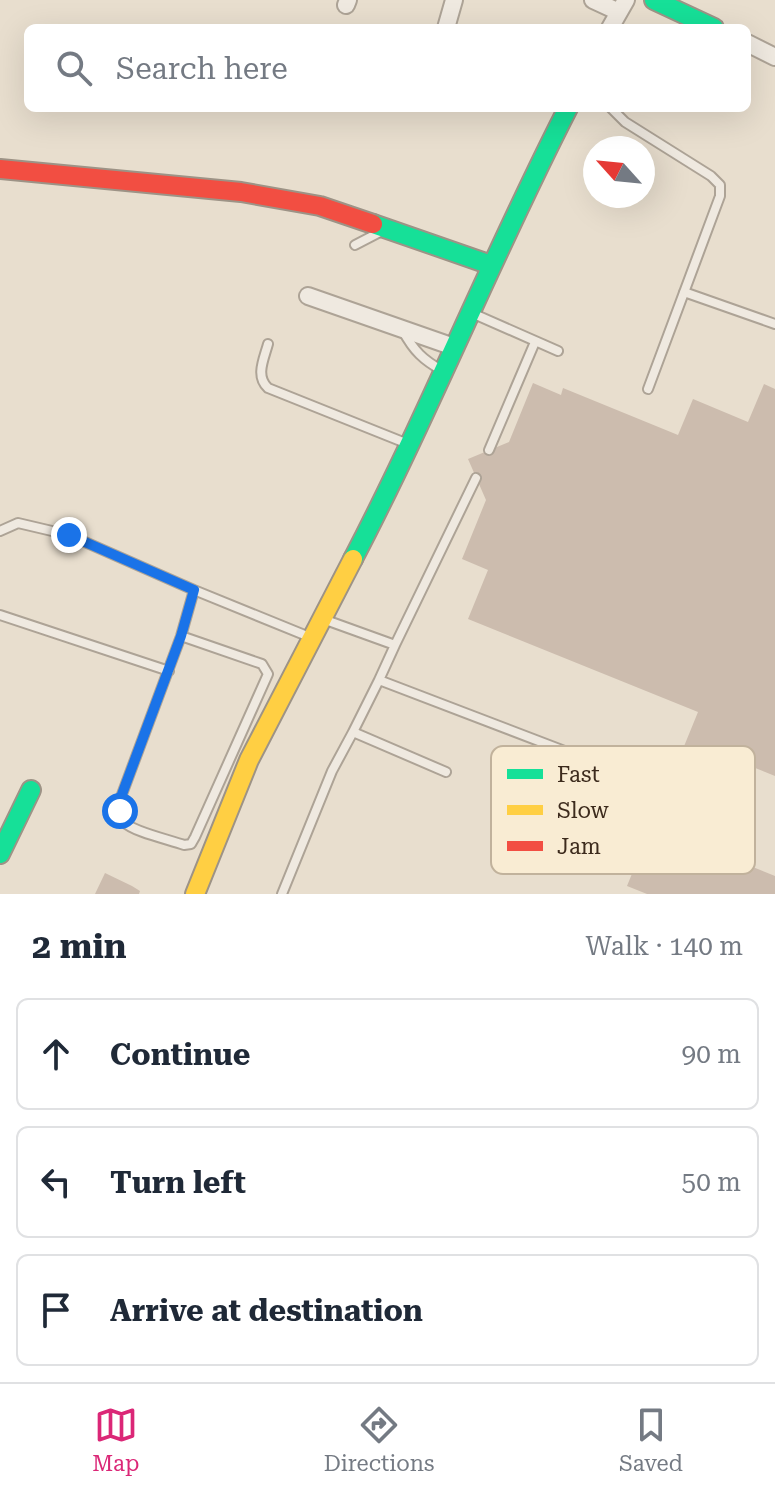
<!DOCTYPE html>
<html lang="en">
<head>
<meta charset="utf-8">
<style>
	:root { --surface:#fff; --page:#f6f6f7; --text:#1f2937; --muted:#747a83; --line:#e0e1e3; --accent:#db2777 }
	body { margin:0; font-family:"Roboto Serif",serif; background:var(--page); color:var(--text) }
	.compass { position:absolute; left:583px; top:136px; width:72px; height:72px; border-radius:50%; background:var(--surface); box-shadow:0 8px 32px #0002; rotate:297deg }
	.stop { position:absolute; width:24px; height:24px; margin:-18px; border:6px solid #1a73e8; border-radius:50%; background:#fff }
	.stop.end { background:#1a73e8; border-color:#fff; box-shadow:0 2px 8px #0008 }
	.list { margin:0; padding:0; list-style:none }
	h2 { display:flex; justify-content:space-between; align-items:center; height:104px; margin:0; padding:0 32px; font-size:34px }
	h2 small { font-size:26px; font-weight:400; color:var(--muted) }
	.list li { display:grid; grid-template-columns:52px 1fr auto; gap:24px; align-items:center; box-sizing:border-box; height:112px; margin:0 16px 16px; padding:0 16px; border:2px solid var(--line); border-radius:12px }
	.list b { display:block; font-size:30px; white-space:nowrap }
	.list em { font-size:26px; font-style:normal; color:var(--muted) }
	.icon { flex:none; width:44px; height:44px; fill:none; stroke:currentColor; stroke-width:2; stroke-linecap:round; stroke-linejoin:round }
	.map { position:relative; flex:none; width:775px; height:894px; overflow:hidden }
	.search { position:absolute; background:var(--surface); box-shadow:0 8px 32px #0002; left:24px; right:24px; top:24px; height:88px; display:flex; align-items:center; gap:20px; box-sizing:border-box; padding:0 28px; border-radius:12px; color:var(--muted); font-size:30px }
	.sheet { height:488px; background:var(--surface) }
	nav { display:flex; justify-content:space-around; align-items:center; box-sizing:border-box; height:112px; border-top:2px solid var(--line); background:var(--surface); font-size:22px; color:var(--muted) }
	nav a { display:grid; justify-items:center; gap:4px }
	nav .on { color:var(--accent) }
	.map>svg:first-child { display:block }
</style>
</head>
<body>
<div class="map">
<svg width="775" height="894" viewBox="0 0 775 894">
	<rect width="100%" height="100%" fill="#e8dece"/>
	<path fill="#ccbcae" d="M533,383L561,395L563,388L678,435L693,399L748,422L764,384L775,389V776L728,757L693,843L775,876V894H647L627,886L698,712L468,619L488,570L462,559L486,500L468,459L509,442Z
		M105,873L132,886L140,891L139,894H95Z"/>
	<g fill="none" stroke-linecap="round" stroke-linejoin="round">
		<defs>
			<path id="lane" d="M611,108L625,122L711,176L720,185V196L648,389
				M355,245L382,231
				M684,292L775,324
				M474,314L558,351
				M403,331C414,351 423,360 443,371
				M268,344C264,359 255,376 268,388L408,444
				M489,450L535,342
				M0,531L18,523L69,535L194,590L312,638
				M0,615L169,671
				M323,619L395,645L379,680L583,758
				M181,636L262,664L268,674L195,837L191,844L184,845C171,840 133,832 124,822C119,815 121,804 121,797L181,636L194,590
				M395,645L476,478
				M379,680L353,732L446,772
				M282,894L332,771L353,732"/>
			<path id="street" d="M593,0L619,12
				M346,5L348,0
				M446,28L454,0
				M610,28L626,0
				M747,43L775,57
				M308,296L454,347"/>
			<path id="fast" d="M654,0L714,28
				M373,224L491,265
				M353,559C430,411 492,256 568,108
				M0,854L31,790"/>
			<path id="slow" d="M195,894L249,760L353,559"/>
			<path id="jam" d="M0,169L241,192L320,206L373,224"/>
		</defs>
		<use href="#lane" stroke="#ada396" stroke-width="12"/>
		<use href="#street" stroke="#ada396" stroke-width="20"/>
		<use href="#fast" stroke="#9d9386" stroke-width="22"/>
		<use href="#slow" stroke="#9d9386" stroke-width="22"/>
		<use href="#jam" stroke="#9d9386" stroke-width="22"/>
		<use href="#lane" stroke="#efe9e0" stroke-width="8"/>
		<use href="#street" stroke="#efe9e0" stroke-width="16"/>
		<use href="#fast" stroke="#16e098" stroke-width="18"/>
		<use href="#slow" stroke="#ffcf43" stroke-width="18"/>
		<use href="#jam" stroke="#f24e42" stroke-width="18"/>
	</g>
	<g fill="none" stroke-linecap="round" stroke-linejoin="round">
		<path stroke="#1a73e8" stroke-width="10" d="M69,535L194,590L181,636L121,797L120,811"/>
	</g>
	<rect x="491" y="746" width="264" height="128" rx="12" fill="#f9ecd3" stroke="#c1b29c" stroke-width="2"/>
	<rect x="507" y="769" width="36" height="10" fill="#16e098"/>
	<rect x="507" y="805" width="36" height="10" fill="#ffcf43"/>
	<rect x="507" y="841" width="36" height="10" fill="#f24e42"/>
	<g font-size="22" fill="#3d2b1d">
		<text x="557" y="782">Fast</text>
		<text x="557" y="818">Slow</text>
		<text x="557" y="854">Jam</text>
	</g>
</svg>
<svg class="compass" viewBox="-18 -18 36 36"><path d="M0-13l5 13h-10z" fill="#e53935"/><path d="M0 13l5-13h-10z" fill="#747a83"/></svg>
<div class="stop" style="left:120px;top:811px"></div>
<div class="stop end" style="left:69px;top:535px"></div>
<div class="search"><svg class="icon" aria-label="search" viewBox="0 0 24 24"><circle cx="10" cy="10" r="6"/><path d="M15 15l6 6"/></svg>Search here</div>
</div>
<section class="sheet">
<h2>2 min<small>Walk · 140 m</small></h2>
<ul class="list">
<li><svg class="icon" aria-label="ahead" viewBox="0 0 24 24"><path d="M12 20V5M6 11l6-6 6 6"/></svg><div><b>Continue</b></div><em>90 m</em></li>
<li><svg class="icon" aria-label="left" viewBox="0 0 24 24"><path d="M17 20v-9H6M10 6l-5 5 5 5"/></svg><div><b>Turn left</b></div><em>50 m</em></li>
<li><svg class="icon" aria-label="arrive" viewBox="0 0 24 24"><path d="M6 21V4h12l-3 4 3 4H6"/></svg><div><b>Arrive at destination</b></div></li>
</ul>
</section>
<nav>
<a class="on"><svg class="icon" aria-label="map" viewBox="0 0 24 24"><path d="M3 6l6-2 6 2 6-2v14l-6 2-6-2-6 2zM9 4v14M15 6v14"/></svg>Map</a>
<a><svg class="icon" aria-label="directions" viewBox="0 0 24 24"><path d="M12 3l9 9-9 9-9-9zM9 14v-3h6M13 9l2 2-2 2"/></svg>Directions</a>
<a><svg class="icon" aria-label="saved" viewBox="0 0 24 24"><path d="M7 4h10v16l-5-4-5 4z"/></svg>Saved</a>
</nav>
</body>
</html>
